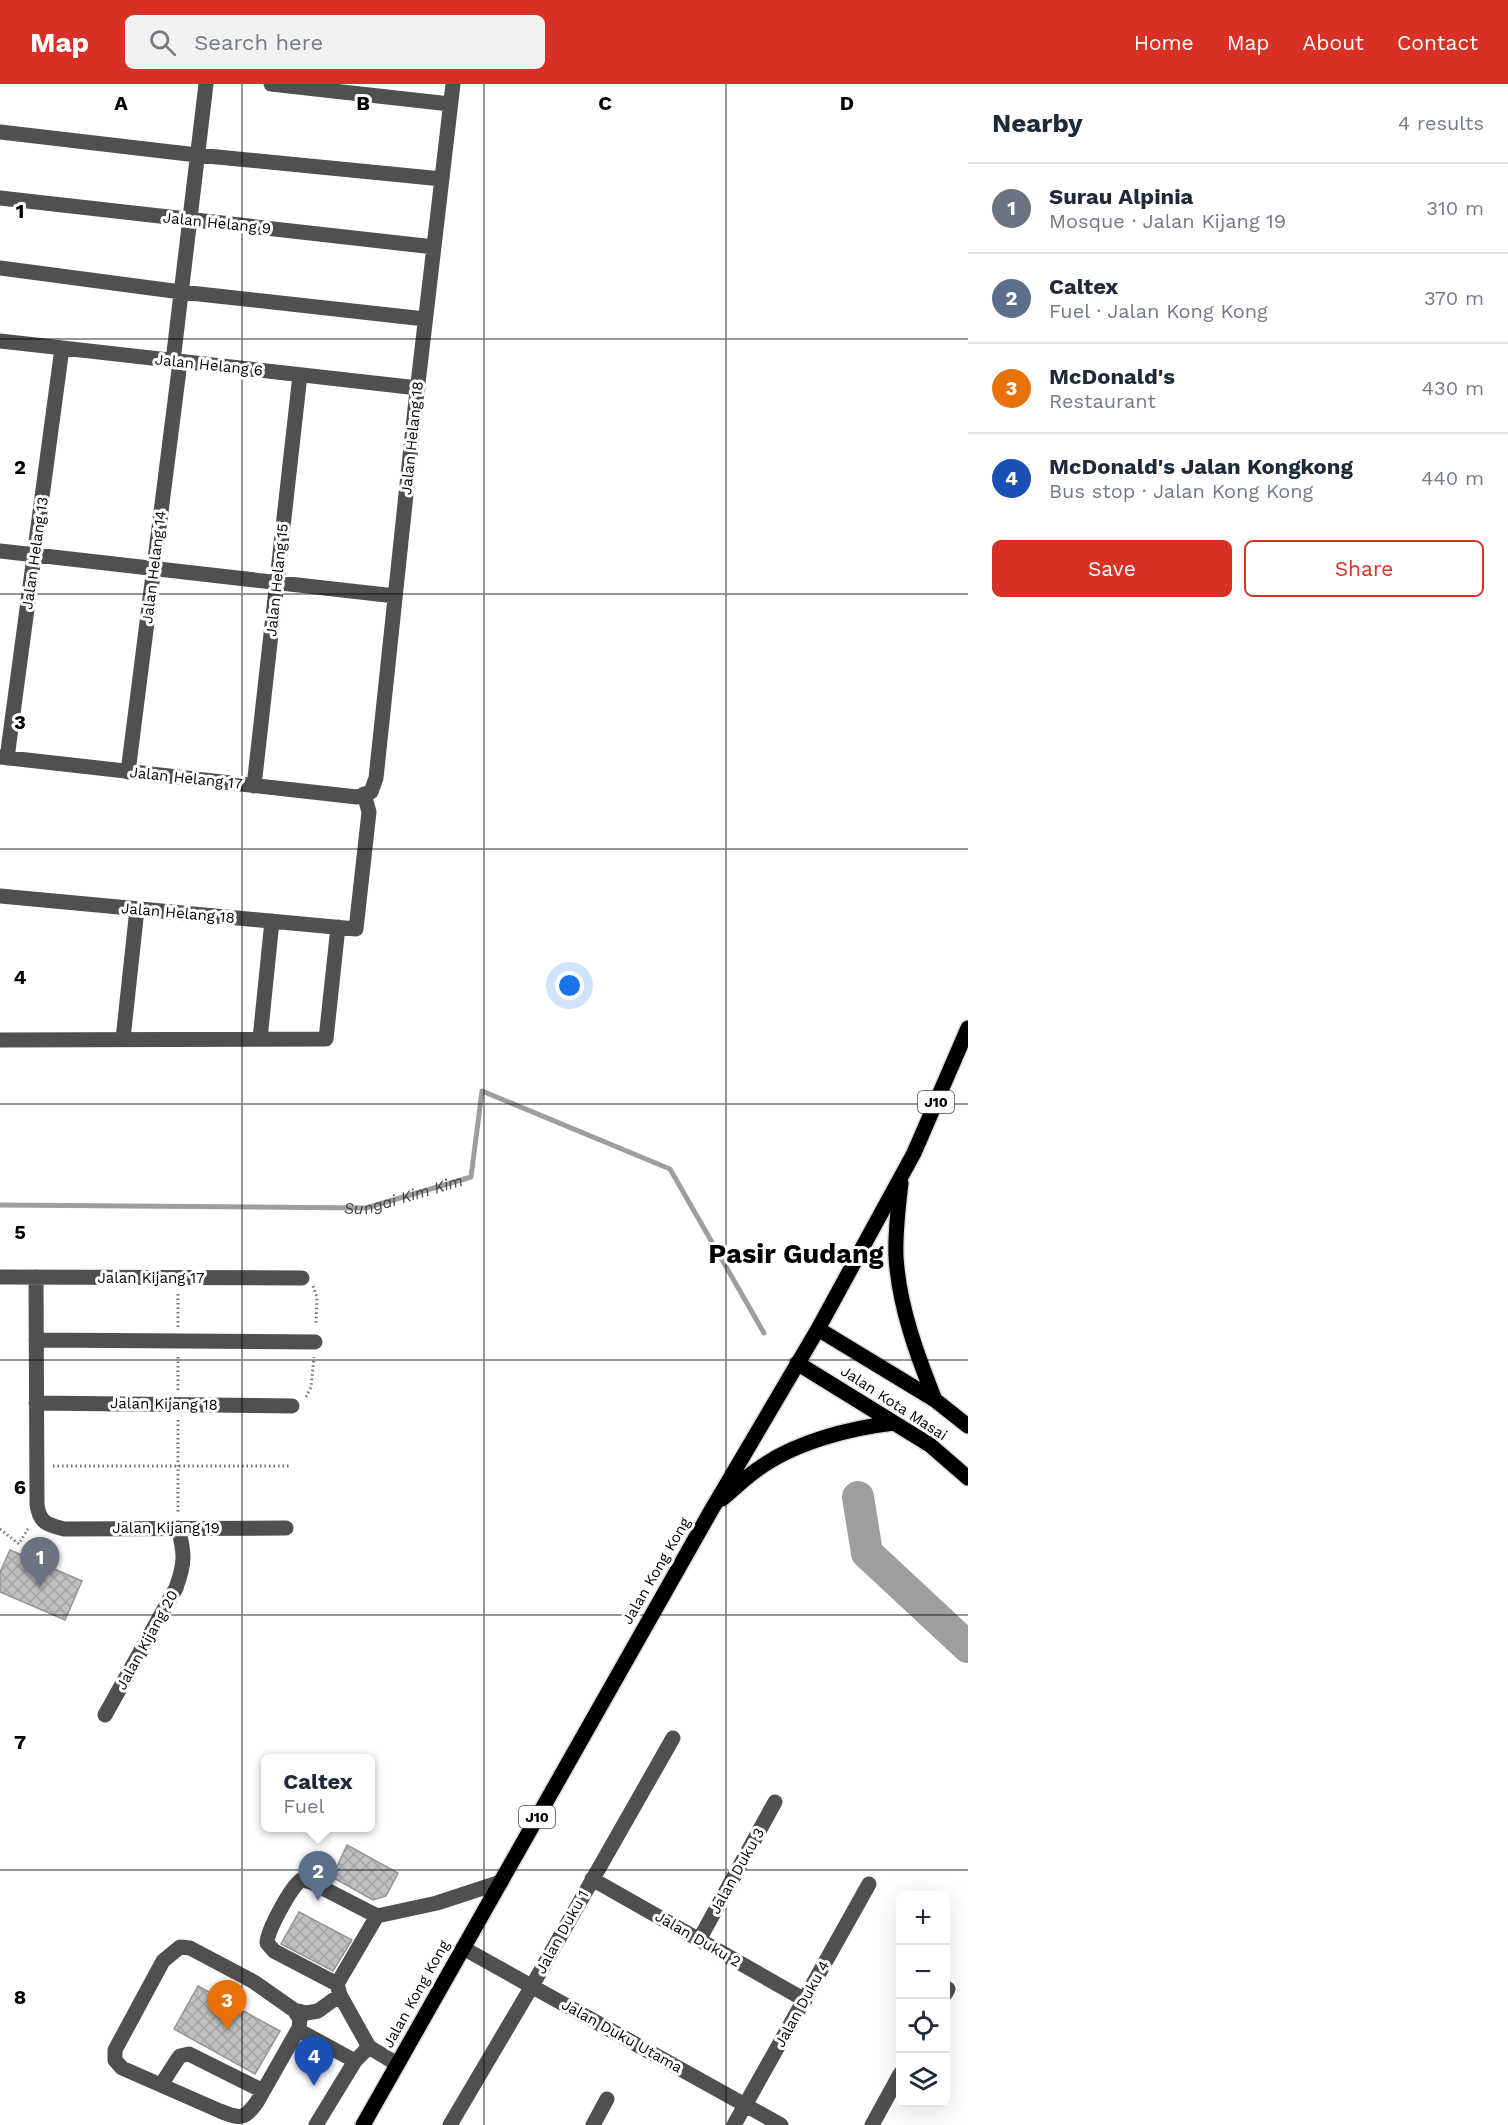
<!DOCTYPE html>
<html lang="en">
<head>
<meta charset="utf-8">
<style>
	:root { --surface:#fff; --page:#f2f2f3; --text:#1f2937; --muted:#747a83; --line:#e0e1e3; --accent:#d93025 }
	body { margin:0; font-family:"Work Sans",sans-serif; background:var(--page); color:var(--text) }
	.controls { position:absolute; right:18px; bottom:18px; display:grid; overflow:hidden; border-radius:9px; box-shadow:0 6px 24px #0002 }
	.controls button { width:54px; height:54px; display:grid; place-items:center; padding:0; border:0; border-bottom:2px solid var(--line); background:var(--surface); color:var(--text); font:30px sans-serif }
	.you { position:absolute; left:570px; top:902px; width:21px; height:21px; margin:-15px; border:4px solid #fff; border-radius:50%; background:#1a73e8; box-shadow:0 0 0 9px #1a73e833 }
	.badge { display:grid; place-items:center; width:39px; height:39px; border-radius:50%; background:var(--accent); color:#fff; font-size:20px; font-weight:700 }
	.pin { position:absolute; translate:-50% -50px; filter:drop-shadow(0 2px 3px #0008) }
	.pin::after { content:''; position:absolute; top:32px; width:21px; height:18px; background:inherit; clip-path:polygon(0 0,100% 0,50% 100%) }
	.popup { position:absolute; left:261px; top:1670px; width:114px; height:78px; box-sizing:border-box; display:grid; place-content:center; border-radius:9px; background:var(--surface); filter:drop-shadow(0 2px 4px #0005); font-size:20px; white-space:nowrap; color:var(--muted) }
	.popup b { font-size:22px; color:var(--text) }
	.popup::after { content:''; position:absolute; left:50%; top:100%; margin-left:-12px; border:12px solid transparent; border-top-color:var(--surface) }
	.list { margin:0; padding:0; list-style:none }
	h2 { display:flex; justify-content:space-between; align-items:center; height:78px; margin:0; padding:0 24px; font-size:26px }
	h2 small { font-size:20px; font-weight:400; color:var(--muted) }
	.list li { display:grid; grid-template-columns:39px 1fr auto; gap:18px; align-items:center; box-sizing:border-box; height:90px; padding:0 24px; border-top:2px solid var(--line) }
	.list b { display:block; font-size:22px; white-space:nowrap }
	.list p { margin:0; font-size:20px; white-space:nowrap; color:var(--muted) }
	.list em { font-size:20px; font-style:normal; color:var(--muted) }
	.actions { display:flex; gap:12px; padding:18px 24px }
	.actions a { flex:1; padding:14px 0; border:2px solid var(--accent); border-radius:9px; text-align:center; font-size:21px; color:var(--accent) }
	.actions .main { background:var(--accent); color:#fff }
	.icon { flex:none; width:33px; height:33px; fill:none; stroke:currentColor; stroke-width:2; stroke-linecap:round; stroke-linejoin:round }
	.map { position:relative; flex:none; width:968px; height:2041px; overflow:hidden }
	header { display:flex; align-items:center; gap:36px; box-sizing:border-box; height:84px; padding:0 30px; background:var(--accent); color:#fff }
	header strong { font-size:28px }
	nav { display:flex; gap:33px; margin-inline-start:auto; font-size:21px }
	.search { width:420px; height:54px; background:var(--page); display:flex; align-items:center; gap:15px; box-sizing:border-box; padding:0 21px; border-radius:9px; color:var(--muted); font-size:22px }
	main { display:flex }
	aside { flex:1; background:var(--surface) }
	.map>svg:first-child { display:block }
</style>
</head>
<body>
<header>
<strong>Map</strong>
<div class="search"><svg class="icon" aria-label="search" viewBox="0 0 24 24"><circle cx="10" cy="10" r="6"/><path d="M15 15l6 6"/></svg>Search here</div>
<nav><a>Home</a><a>Map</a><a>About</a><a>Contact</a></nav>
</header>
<main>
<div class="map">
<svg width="968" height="2041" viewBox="0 0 968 2041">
	<defs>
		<pattern id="building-cross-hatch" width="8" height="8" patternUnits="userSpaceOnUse" patternTransform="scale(1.5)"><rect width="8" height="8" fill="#c0c0c0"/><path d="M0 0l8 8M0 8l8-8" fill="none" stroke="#a3a3a3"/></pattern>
	</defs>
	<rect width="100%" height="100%" fill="#fff"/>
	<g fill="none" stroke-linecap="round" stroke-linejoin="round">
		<path stroke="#9e9e9e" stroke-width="5" id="s1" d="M0,1121L366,1124L471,1093L482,1007L670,1085L764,1249"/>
		<path stroke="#9e9e9e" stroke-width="32" d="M858,1413L867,1469L968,1563"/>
	</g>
	<path fill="url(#building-cross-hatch)" stroke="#949494" stroke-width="1.5" d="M10,1466L82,1497L65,1536L0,1508V1488Z
		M347,1761L398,1789L386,1812L373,1816L332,1793Z
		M299,1828L352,1856L333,1887L281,1860Z
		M198,1902L280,1947L255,1990L174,1945Z"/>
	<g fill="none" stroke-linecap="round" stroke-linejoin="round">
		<defs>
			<path id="major" d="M901,1099C898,1124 895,1148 896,1173C899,1222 917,1271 935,1316
				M818,1245L935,1316L968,1342
				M797,1279L930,1361L968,1394
				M722,1415C734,1405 745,1394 758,1385C795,1358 850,1344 894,1339
				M363,2041L712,1425L818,1245L914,1069L968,944"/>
		</defs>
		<use href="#major" stroke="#dbdbdb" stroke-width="18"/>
		<path stroke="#727272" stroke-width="3" stroke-dasharray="1.5 3" stroke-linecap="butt" d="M313,1202L317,1213L316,1242
			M178,1243V1207
			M178,1306V1273
			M306,1313L311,1303L314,1273
			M178,1336V1429
			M53,1382H291
			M0,1445L19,1460L29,1443"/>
		<path stroke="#505050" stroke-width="15" d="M271,0L450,20
			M0,48L197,71L442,95
			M0,114L434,163
			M0,184L181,208L425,235
			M0,257L418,304
			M173,277L206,0
			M0,467L395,512
			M0,673L357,713L371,708L376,694L415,325L453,0
			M7,674L62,264
			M128,688L180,278
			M254,702L300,291
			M0,812L356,845L369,728L364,710
			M123,955L137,825
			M260,955L272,837
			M0,956L326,955L338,843
			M0,1193L302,1194
			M36,1193L37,1420C39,1439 48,1441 64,1445L286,1444
			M36,1256L315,1258
			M36,1319L292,1322
			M105,1631L176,1504C185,1479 185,1470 178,1444
			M592,1795L805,1916
			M699,1856L775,1718
			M463,1864L781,2041
			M337,1900L274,1867L267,1859C267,1847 291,1803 301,1796L311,1798L377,1832
			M946,1909L948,1905
			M294,1926L300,1935L299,1944L257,2018C244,2036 240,2035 220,2027L122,1984L115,1976V1966L163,1877L180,1863L190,1864L254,1898L294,1926L306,1929L318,1927L340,1911
			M298,1946L355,1977
			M397,1980L369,1963L340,1911L337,1900L377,1832L437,1819L501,1798
			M161,2001L177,1976L180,1972L189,1970L263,2007
			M316,2041L355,1977L369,1963
			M450,2041L532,1902L673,1654
			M593,2041L607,2015
			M734,2041L869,1800
			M872,2041L900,1990"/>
		<use href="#major" stroke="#000" stroke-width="15"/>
	</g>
	<path fill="none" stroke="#000" stroke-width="1.5" stroke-opacity="0.55" d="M242,0V2041M484,0V2041M726,0V2041M0,255H968M0,510H968M0,765H968M0,1020H968M0,1276H968M0,1531H968M0,1786H968"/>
	<g text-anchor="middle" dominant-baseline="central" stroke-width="6" stroke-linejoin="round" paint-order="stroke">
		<g fill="#fff" stroke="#4c4c4c" stroke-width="1.5">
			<rect x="918" y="1007" width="36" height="22" rx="4.5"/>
			<rect x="519" y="1722" width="36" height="22" rx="4.5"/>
		</g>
		<g font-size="14" font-weight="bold" fill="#000">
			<text x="936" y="1018">J10</text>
			<text x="537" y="1733">J10</text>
		</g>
		<g font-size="15" fill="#000" stroke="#fff">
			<text transform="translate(217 139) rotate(6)">Jalan Helang 9</text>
			<text transform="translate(209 281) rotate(6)">Jalan Helang 6</text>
			<text transform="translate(412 354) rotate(-84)">Jalan Helang 18</text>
			<text transform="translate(35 469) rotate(-82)">Jalan Helang 13</text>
			<text transform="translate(154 483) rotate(-83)">Jalan Helang 14</text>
			<text transform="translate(277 496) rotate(-84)">Jalan Helang 15</text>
			<text transform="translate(186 694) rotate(6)">Jalan Helang 17</text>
			<text transform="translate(178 829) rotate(5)">Jalan Helang 18</text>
			<text x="151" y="1194">Jalan Kijang 17</text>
			<text transform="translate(894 1319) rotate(33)">Jalan Kota Masai</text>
			<text transform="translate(164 1320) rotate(1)">Jalan Kijang 18</text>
			<text x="166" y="1444">Jalan Kijang 19</text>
			<text transform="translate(656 1487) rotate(-60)">Jalan Kong Kong</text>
			<text transform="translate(147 1556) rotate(-61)">Jalan Kijang 20</text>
			<text transform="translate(737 1787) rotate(-61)">Jalan Duku 3</text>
			<text transform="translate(562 1848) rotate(-61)">Jalan Duku 1</text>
			<text transform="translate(698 1855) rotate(30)">Jalan Duku 2</text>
			<text transform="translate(416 1910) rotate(-61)">Jalan Kong Kong</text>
			<text transform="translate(802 1920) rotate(-61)">Jalan Duku 4</text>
			<text transform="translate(622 1952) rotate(29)">Jalan Duku Utama</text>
		</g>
		<g font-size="16" font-style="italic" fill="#3f3f3f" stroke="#fff">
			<text stroke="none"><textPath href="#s1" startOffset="405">Sungai Kim Kim</textPath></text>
		</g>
		<g font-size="27" font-weight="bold" fill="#000" stroke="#fff">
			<text x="796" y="1170">Pasir Gudang</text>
		</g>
	</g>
	<g font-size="20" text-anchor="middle" font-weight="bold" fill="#000" stroke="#fff" stroke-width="6" stroke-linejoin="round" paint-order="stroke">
		<text x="121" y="26">A</text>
		<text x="363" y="26">B</text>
		<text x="605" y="26">C</text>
		<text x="847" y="26">D</text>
		<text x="20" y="134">1</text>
		<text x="20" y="390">2</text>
		<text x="20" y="645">3</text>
		<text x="20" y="900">4</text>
		<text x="20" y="1155">5</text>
		<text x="20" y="1410">6</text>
		<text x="20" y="1665">7</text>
		<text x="20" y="1920">8</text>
	</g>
</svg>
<div class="controls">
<button>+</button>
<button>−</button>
<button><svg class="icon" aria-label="locate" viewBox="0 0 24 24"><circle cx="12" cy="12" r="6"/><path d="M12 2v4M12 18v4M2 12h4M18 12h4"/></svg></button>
<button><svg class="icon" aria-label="layers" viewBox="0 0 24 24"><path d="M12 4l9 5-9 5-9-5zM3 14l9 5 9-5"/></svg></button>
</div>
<div class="you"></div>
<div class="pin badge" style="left:40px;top:1503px;background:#6b7280">1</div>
<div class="pin badge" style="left:318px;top:1817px;background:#5c6f8a">2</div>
<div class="popup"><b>Caltex</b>Fuel</div>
<div class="pin badge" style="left:227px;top:1946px;background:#e8710a">3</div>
<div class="pin badge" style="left:314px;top:2002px;background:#1a4fb4">4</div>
</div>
<aside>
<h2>Nearby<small>4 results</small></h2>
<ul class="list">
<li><span class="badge" style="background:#6b7280">1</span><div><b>Surau Alpinia</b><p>Mosque · Jalan Kijang 19</p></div><em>310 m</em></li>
<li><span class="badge" style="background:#5c6f8a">2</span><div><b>Caltex</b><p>Fuel · Jalan Kong Kong</p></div><em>370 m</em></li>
<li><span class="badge" style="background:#e8710a">3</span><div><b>McDonald's</b><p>Restaurant</p></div><em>430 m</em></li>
<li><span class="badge" style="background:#1a4fb4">4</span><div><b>McDonald's Jalan Kongkong</b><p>Bus stop · Jalan Kong Kong</p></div><em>440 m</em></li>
</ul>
<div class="actions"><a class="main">Save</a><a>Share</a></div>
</aside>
</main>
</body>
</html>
